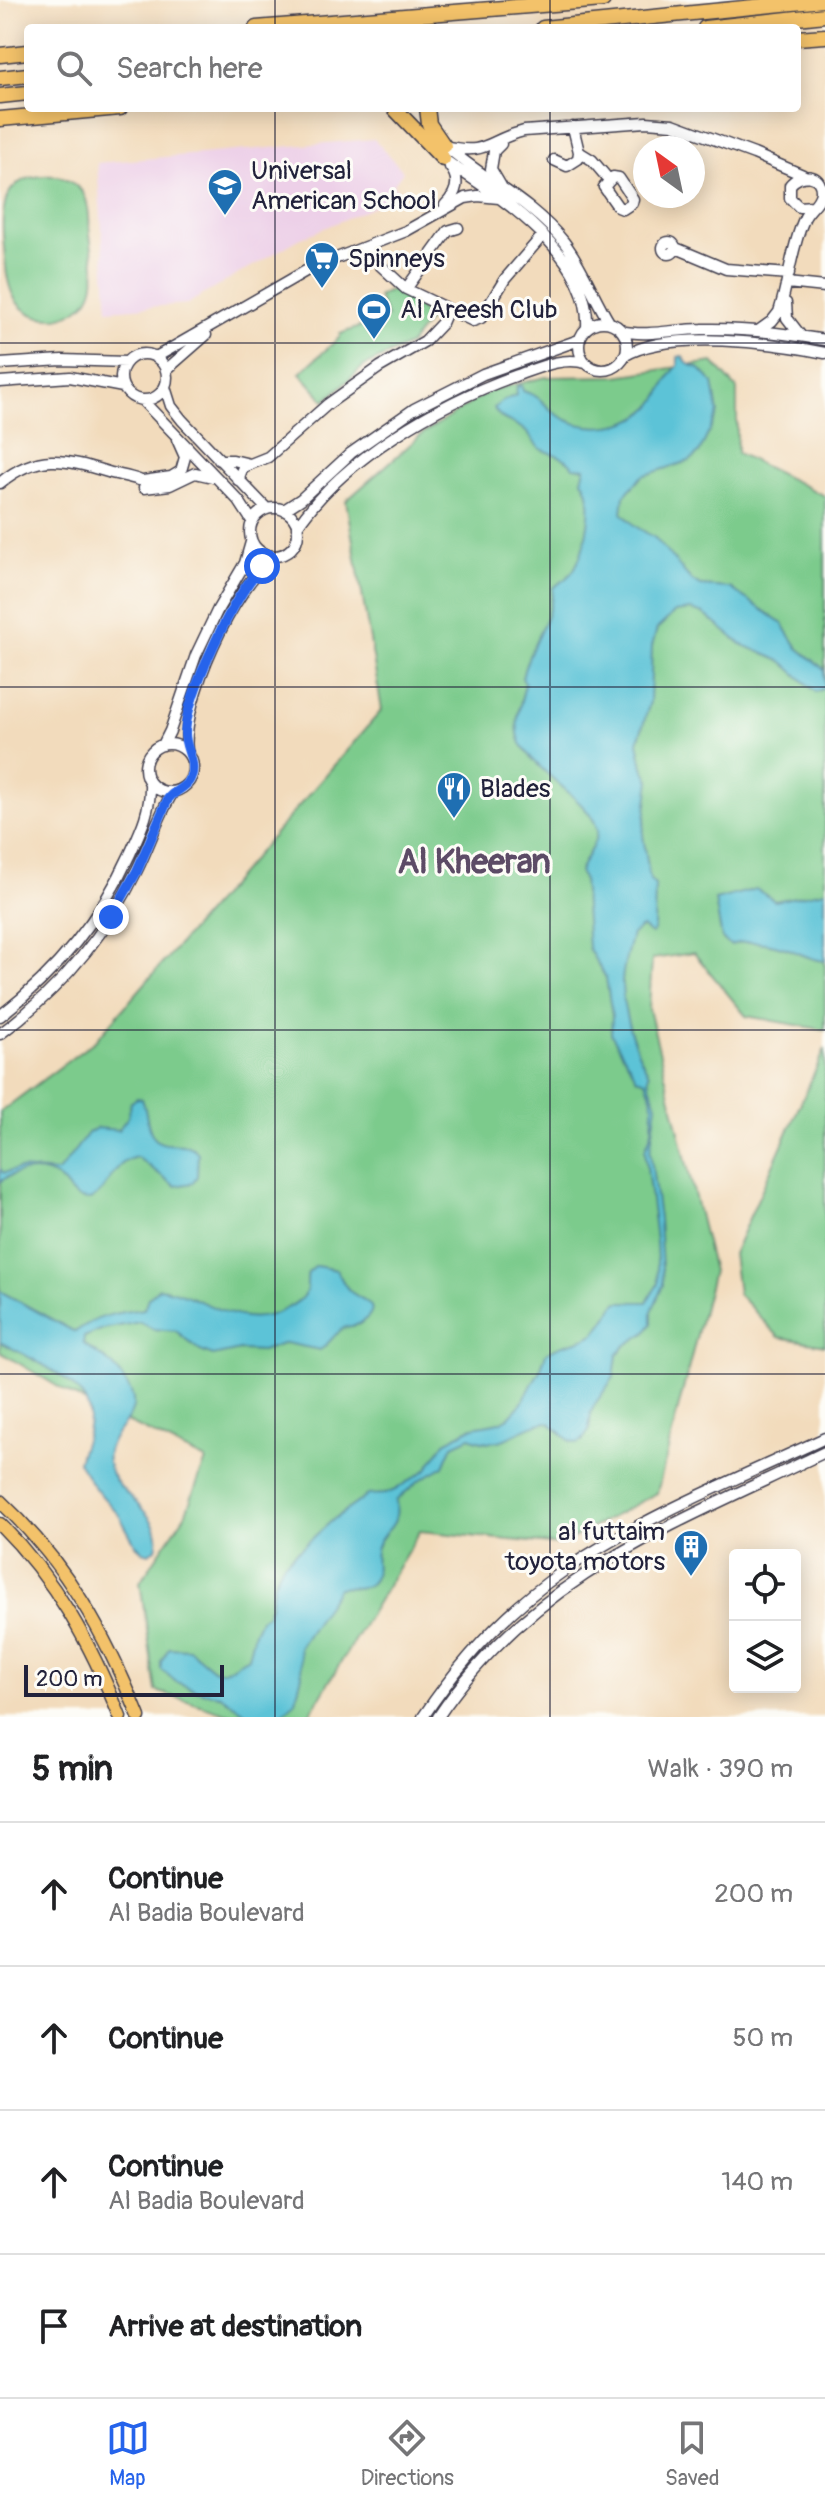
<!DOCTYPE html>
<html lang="en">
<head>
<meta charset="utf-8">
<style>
	:root { --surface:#fff; --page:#f6f6f6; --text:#202124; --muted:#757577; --line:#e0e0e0; --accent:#2563eb }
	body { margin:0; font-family:Pangolin,sans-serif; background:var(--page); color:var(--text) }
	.controls { position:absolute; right:24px; bottom:24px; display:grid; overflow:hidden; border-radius:8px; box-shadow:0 4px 20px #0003 }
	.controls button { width:72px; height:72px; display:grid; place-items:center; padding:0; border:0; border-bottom:2px solid var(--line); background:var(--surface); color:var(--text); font:40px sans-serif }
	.compass { position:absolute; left:633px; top:136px; width:72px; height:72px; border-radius:50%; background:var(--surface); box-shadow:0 4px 20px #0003; rotate:327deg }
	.scale { position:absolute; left:24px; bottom:20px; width:200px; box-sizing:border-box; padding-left:8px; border:4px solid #22223b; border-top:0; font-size:22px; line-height:28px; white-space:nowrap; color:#22223b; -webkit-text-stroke:6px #fdfcf7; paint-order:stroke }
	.stop { position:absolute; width:24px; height:24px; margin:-18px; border:6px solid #2563eb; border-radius:50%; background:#fff }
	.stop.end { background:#2563eb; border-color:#fff; box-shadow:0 2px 8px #0008 }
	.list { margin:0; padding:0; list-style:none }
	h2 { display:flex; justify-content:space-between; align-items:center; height:104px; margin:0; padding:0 32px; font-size:34px }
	h2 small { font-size:26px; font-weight:400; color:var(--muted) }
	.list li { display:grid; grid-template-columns:52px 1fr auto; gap:24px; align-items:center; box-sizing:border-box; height:144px; padding:0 32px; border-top:2px solid var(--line) }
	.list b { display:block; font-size:30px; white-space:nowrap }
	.list p { margin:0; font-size:26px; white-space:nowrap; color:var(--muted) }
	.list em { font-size:26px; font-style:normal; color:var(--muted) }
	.icon { flex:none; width:44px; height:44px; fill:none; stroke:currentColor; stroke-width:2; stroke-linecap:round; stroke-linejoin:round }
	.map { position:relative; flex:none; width:825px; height:1717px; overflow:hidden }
	.search { position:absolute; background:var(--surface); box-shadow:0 4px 20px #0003; left:24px; right:24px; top:24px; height:88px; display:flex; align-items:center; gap:20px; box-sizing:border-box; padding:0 28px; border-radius:8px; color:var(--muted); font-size:30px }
	.sheet { height:680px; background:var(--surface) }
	nav { display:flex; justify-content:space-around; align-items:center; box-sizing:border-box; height:112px; border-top:2px solid var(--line); background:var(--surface); font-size:22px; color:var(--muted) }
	nav a { display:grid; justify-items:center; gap:4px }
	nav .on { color:var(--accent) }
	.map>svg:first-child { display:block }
</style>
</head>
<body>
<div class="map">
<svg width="825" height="1717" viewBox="0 0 825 1717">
	<rect width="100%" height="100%" fill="#fdfcf7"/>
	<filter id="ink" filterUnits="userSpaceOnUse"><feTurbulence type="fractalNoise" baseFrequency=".0125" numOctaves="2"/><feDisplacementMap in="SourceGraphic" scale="16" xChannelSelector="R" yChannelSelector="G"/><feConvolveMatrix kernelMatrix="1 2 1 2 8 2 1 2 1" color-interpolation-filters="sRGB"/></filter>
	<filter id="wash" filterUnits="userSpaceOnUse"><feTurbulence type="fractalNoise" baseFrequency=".006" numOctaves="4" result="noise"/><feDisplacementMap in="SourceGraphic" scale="32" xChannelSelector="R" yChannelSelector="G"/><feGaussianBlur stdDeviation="1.8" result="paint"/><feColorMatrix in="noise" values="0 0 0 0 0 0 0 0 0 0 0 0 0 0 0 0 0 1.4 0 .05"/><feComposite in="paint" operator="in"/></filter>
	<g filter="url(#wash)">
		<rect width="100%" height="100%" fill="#f2dbbc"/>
		<path fill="#edd0e8" d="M374,139L403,171L393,185L402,194L299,239L187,304L108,310L97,163Z"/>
		<path fill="#7bcb8c" stroke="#4e7664" stroke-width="2" d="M58,176C67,180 77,184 83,193C90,204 89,222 90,234C93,263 104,294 75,311C68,315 60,319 52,318C8,317 7,280 4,247C0,203 3,172 58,176Z
			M396,287L430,318L409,345L364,366L325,401L300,373L340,337V334L387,317L378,297Z
			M713,362L737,389V453L825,496V1030L746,1016L694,953L652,959L649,1009L713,1271L657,1493L560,1545L420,1531L308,1717H238L156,1691L140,1582L185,1515L206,1460L72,1395L0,1352V1112L96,1040L382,710L346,501L422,434L492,390L546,377L616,376Z
			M825,1049V1345L779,1337L738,1294L733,1254Z"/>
		<path fill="#5bc3d7" stroke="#3e7289" stroke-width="2" d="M682,356L688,364L699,368L713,383L718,413L699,453L689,461L642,476L624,496L622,513L635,526L655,538L692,581L701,586L730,588L782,623L798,648L824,669L825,688L816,692L783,662L741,644L704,614L691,610L675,612L657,629L652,646L650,702L638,742L643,767L650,780L643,835L650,880L655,885L654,931L651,934L642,927L632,934C628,949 622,969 622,984C623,1015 634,1048 649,1074L648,1078L657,1105L650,1151L659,1219L663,1285L652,1311V1324L645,1333L625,1346L617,1355L614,1377L595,1404L591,1412L589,1430L582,1441L578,1443L570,1441L549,1422C515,1425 506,1453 470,1437L453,1445L444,1466L418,1481L396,1501C400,1530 384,1527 377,1547C372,1559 381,1575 370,1584C359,1592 349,1585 338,1588L299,1647L302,1675L295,1702L279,1717H252L220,1695L202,1692L176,1682L161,1669V1662L169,1648L189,1649L213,1669L219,1671H224L248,1657L254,1632L260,1619L267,1614L270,1606L274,1582L283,1564L334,1519L368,1495L385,1494L395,1490L427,1469L445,1442L473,1427L500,1422L509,1417L522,1403L541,1368L546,1353C561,1342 585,1342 595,1333C603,1325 609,1311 618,1302H647L658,1284L656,1241L645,1150L652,1131L653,1108L652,1097L646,1081L637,1078L611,1034L612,1016L606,978L588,948L583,879L579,872C583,860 597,844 597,832C598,805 527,768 519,738C514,720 522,700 525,683L522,678C529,644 551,622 553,588C559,583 568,578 573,571C586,552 597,498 582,480L585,468L573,467C566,455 552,455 541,449C534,445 531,435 524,430C514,421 500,422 494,408L503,401L516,395L517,387L521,385L523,391C545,398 541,404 558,415C585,433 627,430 651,407C663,395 665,377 678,366V357Z
			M756,889L775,901L825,891V961C809,960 797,951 782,947C765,942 746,940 730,945L722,939L715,900Z
			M137,1098L142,1099C147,1111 146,1125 153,1136C163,1152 186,1137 198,1153L197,1176L193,1183L175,1186L137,1157C111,1162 110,1190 90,1200C70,1199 71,1190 60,1180C43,1166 15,1170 0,1182V1169L4,1173L19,1169L58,1172L89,1132L97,1128L118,1130L128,1117L130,1103Z
			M316,1266L337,1270C341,1278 344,1286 351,1292C361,1300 385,1305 362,1322C357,1327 350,1325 344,1328C335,1333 329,1344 320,1350L285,1343L262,1351L240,1350L213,1356L200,1351L176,1331L153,1329L140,1322L103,1329L84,1337L83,1343C92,1351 103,1357 112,1365C119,1371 122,1378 127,1385C151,1422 98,1429 109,1467C118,1498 166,1513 156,1549L149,1553L143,1551L135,1544L119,1515L93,1486L78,1462C82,1446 90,1431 89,1414C88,1382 25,1356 0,1342V1291L75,1332C96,1316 118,1312 144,1309L148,1298L159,1288C205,1294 239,1336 287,1308C293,1305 303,1299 306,1292C308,1286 306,1279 308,1273Z"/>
	</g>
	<g filter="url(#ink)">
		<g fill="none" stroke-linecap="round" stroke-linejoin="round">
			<defs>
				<path id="minor" d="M501,144L494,151L491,169L501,186
					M444,146C489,156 485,141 524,131L646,122L673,124L754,154L803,175
					M449,149C487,181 533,203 564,242C583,267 593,296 609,322
					M579,152L592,160L609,180
					M443,159C497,195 591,253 587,327
					M554,160L567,166L578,159L579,152L573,127
					M613,177L619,178L633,199L632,203L623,209L618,207L604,187Z
					M445,205C457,193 461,180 450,167
					M663 248a6 6 0 1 1 12 0a6 6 0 1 1-12 0Z
					M370,245L380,265L406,289L473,321L481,318L505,279L543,235
					M676,248L726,269L789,274
					M787,283L825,287
					M406,289L448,231L458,228
					M786,303L787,318L801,336
					M579 346a24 24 0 1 1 48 0a24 24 0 1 1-48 0Z
					M622,331C647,337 676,329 702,329C743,328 784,333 825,340
					M758,331L772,321L779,312C789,281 791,248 804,219C808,209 820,203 821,192C822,172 799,173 790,185V198L799,207L812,206
					M121 377a23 23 0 1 1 46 0a23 23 0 1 1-46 0Z
					M624,356C669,329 774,343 825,353
					M156,357L311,268L406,231L465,198L478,196L499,198
					M0,364L62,360L126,362
					M166,370L206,335
					M0,382L70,377L123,387
					M165,387L171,406L182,420L267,509
					M142,400L239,501L252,521
					M219,460H233L250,464
					M238,480L243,467L268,457L328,404L380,367L425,341L442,323L448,309
					M143,481L171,477L181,471L185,457L177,439
					M0,483C37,452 65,459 108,472C118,475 128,476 139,480
					M144,488L170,485L195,473L213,477
					M250 532a24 24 0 1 1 48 0a24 24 0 1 1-48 0Z
					M284,510L301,499L351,453L414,409L483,374L579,340
					M297,527C342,459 440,403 515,376C538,368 562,356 586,363
					M145 768a24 24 0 1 1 48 0a24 24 0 1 1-48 0Z
					M163,745L170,731L196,655L218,609L245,563L251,542
					M187,752C181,700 233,588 274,556
					M0,1016C56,973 101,918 130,854C141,830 151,810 150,783
					M0,1034C58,991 106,935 137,870C150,844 158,816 173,792
					M423,1717C461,1660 508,1609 565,1570C642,1517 741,1477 825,1438
					M438,1717C533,1575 678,1523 825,1452"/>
				<path id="major" d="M0,1501C66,1562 106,1635 139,1717
					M0,1524C56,1580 91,1644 120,1717"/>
				<path id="highway" d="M256,28L603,0
					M543,28L823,0
					M705,28L825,15
					M797,38L825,36
					M0,55L28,52
					M0,78L28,75
					M0,96L28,93
					M394,108L443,159
					M427,108L429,124L444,146
					M0,119L120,108"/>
			</defs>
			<use href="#minor" stroke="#413e4e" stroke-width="13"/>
			<use href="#major" stroke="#413e4e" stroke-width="15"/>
			<use href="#highway" stroke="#413e4e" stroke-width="17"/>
			<use href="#minor" stroke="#fff" stroke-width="10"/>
			<use href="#major" stroke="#f3c26a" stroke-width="12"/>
			<use href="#highway" stroke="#f3c26a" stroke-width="14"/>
		</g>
	</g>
	<g fill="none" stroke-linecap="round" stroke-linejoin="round" filter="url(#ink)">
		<path stroke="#2563eb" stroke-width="10" d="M111,917L137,871L168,799C174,790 185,789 190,779C198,764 184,748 185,732C188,691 234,595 262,566"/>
	</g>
	<path fill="none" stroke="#22223b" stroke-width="2" stroke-opacity="0.55" d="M275,0V28M550,0V28M275,108V1717M550,108V1717M0,343H825M0,687H825M0,1030H825M0,1374H825"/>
	<defs>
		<symbol id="school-pin" viewBox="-11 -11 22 30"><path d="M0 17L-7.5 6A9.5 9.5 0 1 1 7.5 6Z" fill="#1f6fb2" stroke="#fdfcf7"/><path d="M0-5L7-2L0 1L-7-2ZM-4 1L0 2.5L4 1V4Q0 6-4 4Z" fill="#fff"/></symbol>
		<symbol id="supermarket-pin" viewBox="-11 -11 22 30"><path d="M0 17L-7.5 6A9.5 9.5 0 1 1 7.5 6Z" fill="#1f6fb2" stroke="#fdfcf7"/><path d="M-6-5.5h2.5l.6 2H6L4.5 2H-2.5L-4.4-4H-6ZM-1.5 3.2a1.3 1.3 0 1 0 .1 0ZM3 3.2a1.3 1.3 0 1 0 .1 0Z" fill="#fff"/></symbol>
		<symbol id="stadium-pin" viewBox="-11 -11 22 30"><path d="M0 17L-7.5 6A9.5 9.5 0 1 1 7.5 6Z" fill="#1f6fb2" stroke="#fdfcf7"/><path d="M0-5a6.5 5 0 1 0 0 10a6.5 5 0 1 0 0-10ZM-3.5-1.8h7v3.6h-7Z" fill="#fff"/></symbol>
		<symbol id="restaurant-pin" viewBox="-11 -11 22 30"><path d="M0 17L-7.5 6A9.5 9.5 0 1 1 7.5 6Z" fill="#1f6fb2" stroke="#fdfcf7"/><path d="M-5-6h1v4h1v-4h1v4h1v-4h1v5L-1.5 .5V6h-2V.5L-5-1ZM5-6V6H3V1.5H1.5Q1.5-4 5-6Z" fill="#fff"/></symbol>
		<symbol id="building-pin" viewBox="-11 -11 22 30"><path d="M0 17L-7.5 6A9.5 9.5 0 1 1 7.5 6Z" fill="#1f6fb2" stroke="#fdfcf7"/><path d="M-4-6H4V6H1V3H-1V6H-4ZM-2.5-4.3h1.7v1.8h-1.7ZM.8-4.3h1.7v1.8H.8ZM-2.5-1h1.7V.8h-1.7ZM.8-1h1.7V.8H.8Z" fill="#fff"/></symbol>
	</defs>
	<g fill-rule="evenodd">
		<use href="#school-pin" x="205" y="166" width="40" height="54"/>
		<use href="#supermarket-pin" x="302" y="239" width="40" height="54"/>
		<use href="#stadium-pin" x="354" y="290" width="40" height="54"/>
		<use href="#restaurant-pin" x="434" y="769" width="40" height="54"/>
		<use href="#building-pin" x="671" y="1527" width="40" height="54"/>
	</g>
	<g text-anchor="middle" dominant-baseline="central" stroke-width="6" stroke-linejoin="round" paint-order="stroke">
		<g font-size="26" fill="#22223b" stroke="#fdfcf7" text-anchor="start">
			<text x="251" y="171">Universal<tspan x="251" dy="30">American School</tspan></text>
			<text x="348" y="259">Spinneys</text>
			<text x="400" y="310">Al Areesh Club</text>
			<text x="480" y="789">Blades</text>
			<text x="665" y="1532" text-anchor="end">al futtaim<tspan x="665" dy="30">toyota motors</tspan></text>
		</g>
		<g font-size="34" font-weight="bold" fill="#5c4b66" stroke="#fdfcf7">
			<text x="474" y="862">Al Kheeran</text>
		</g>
	</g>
</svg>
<div class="controls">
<button><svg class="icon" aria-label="locate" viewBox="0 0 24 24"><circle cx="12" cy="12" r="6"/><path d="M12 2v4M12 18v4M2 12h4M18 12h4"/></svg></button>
<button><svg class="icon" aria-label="layers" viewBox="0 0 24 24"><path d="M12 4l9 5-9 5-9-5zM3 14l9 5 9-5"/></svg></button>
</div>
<svg class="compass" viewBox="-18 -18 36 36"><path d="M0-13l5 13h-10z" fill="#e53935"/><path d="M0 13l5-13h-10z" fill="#757577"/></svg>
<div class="scale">200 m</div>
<div class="stop" style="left:262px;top:566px"></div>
<div class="stop end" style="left:111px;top:917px"></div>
<div class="search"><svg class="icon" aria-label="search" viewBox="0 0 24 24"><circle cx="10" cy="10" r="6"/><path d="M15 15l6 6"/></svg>Search here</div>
</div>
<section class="sheet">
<h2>5 min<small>Walk · 390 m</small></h2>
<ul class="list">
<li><svg class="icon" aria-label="ahead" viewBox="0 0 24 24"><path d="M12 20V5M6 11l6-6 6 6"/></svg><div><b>Continue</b><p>Al Badia Boulevard</p></div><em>200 m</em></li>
<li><svg class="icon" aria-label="ahead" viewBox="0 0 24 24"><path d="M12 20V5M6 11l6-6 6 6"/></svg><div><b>Continue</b></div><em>50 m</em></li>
<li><svg class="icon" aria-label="ahead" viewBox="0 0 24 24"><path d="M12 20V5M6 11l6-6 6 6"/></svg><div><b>Continue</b><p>Al Badia Boulevard</p></div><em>140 m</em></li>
<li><svg class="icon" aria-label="arrive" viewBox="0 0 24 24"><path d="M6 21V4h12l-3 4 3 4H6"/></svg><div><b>Arrive at destination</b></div></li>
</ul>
</section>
<nav>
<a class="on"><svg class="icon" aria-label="map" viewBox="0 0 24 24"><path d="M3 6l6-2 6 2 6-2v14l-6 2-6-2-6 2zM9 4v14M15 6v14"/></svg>Map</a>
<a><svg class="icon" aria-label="directions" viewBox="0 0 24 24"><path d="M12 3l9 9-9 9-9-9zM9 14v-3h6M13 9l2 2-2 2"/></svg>Directions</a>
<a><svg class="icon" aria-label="saved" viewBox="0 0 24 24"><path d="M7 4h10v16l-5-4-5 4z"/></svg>Saved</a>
</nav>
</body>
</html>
